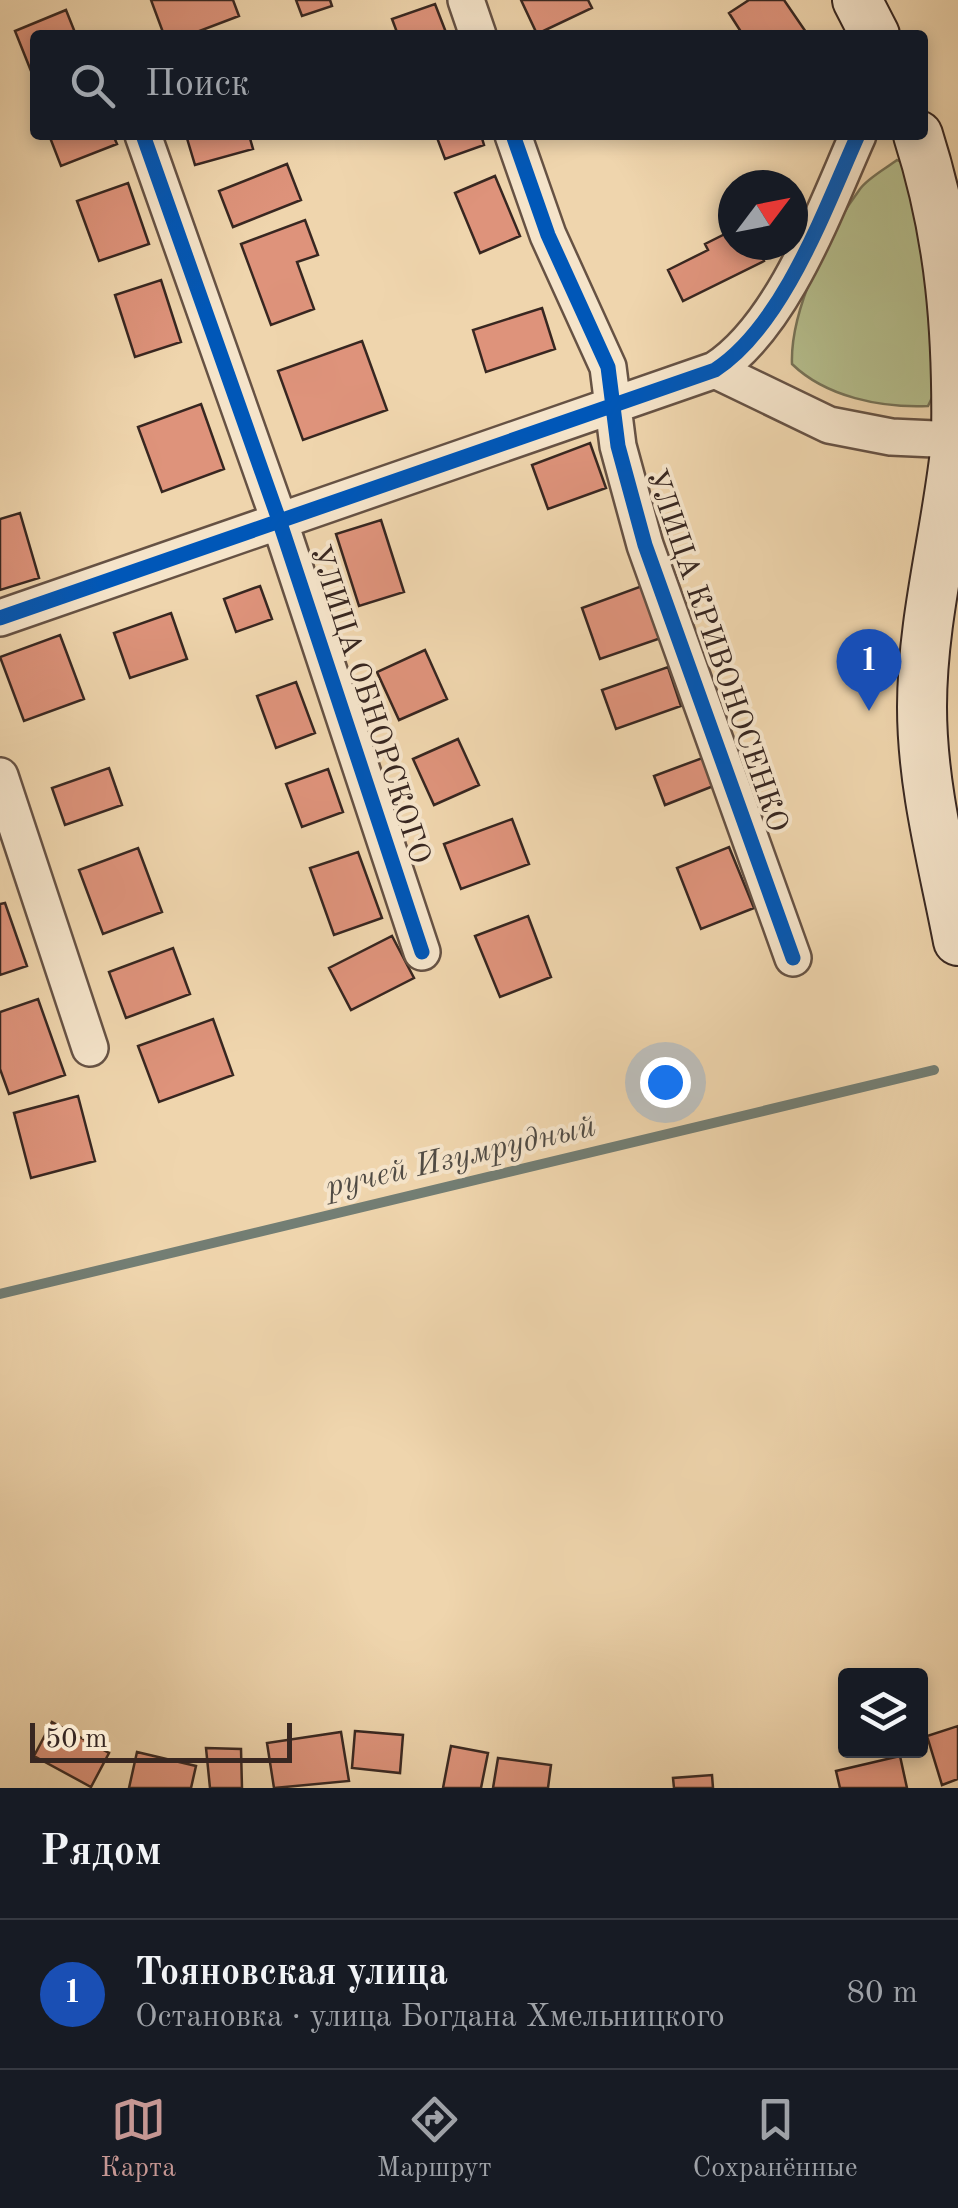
<!DOCTYPE html>
<html lang="ru">
<head>
<meta charset="utf-8">
<style>
	:root { --surface:#171b24; --page:#20242c; --text:#f1f3f6; --muted:#9ea1a6; --line:#363941; --accent:#c59692 }
	body { margin:0; font-family:"Old Standard TT",serif; background:var(--page); color:var(--text) }
	.controls { position:absolute; right:30px; bottom:30px; display:grid; overflow:hidden; border-radius:10px; box-shadow:0 5px 15px #0003 }
	.controls button { width:90px; height:90px; display:grid; place-items:center; padding:0; border:0; border-bottom:2px solid var(--line); background:var(--surface); color:var(--text); font:50px sans-serif }
	.compass { position:absolute; left:718px; top:170px; width:90px; height:90px; border-radius:50%; background:var(--surface); box-shadow:0 5px 15px #0003; rotate:58deg }
	.scale { position:absolute; left:30px; bottom:25px; width:262px; box-sizing:border-box; padding-left:10px; border:5px solid #382721; border-top:0; font-size:28px; line-height:35px; white-space:nowrap; color:#382721; -webkit-text-stroke:8px #f5e4ca; paint-order:stroke }
	.you { position:absolute; left:665px; top:1082px; width:35px; height:35px; margin:-25px; border:8px solid #fff; border-radius:50%; background:#1a73e8; box-shadow:0 0 0 15px #1a73e833 }
	.badge { display:grid; place-items:center; width:65px; height:65px; border-radius:50%; background:var(--accent); color:#fff; font-size:32px; font-weight:700 }
	.pin { position:absolute; translate:-50% -82px; filter:drop-shadow(0 2px 5px #0008) }
	.pin::after { content:''; position:absolute; top:52px; width:35px; height:30px; background:inherit; clip-path:polygon(0 0,100% 0,50% 100%) }
	.list { margin:0; padding:0; list-style:none }
	h2 { display:flex; justify-content:space-between; align-items:center; height:130px; margin:0; padding:0 40px; font-size:42px }
	h2 small { font-size:32px; font-weight:400; color:var(--muted) }
	.list li { display:grid; grid-template-columns:65px 1fr auto; gap:30px; align-items:center; box-sizing:border-box; height:150px; padding:0 40px; border-top:2px solid var(--line) }
	.list b { display:block; font-size:38px; white-space:nowrap }
	.list p { margin:0; font-size:32px; white-space:nowrap; color:var(--muted) }
	.list em { font-size:32px; font-style:normal; color:var(--muted) }
	.icon { flex:none; width:55px; height:55px; fill:none; stroke:currentColor; stroke-width:2; stroke-linecap:round; stroke-linejoin:round }
	.map { position:relative; flex:none; width:958px; height:1788px; overflow:hidden }
	.search { position:absolute; background:var(--surface); box-shadow:0 5px 15px #0003; left:30px; right:30px; top:30px; height:110px; display:flex; align-items:center; gap:25px; box-sizing:border-box; padding:0 35px; border-radius:10px; color:var(--muted); font-size:38px }
	.sheet { height:280px; background:var(--surface) }
	nav { display:flex; justify-content:space-around; align-items:center; box-sizing:border-box; height:140px; border-top:2px solid var(--line); background:var(--surface); font-size:28px; color:var(--muted) }
	nav a { display:grid; justify-items:center; gap:5px }
	nav .on { color:var(--accent) }
	.map>svg:first-child { display:block }
</style>
</head>
<body>
<div class="map">
<svg width="958" height="1788" viewBox="0 0 958 1788">
	<rect width="100%" height="100%" fill="#efd5ad"/>
	<filter id="stains"><feTurbulence type="fractalNoise" baseFrequency=".002" numOctaves="4"/><feColorMatrix values="0 0 0 0 .2 0 0 0 0 .09 0 0 0 0 .02 0 0 0 .5 -.17"/></filter>
	<radialGradient id="worn" r=".72"><stop offset=".6" stop-color="#630" stop-opacity="0"/><stop offset="1" stop-color="#630" stop-opacity=".3"/></radialGradient>
	<path fill="#b5be8d" stroke="#767257" stroke-width="2.5" d="M897,160L909,166L941,379L928,406C881,408 826,397 792,364C790,311 828,232 860,189C868,178 885,169 897,160Z"/>
	<g fill="none" stroke-linecap="round" stroke-linejoin="round">
		<path stroke="#737e74" stroke-width="10" d="M0,1294L934,1070"/>
	</g>
	<path fill="#de937b" stroke="#382721" stroke-width="2.5" d="M151,0H233L239,16L189,35H164Z
		M296,0H330L332,6L302,16Z
		M521,0H588L592,8L537,34Z
		M749,0H784L808,35H743L729,13Z
		M435,4L447,35H398L392,19Z
		M66,10L76,35H35V81L15,31Z
		M49,135H113L117,144L61,166Z
		M186,135H249L253,149L195,165Z
		M436,135H481L484,145L445,159Z
		M287,164L301,200L233,227L219,191Z
		M495,176L520,236L480,253L455,193Z
		M128,183L149,244L99,261L77,201Z
		M305,220L318,255L297,262L314,309L271,325L241,244Z
		M733,230V245H757L764,261L683,301L668,270L708,250L705,244Z
		M161,280L181,342L135,357L115,295Z
		M542,308L555,349L486,372L473,330Z
		M362,341L387,410L303,440L278,371Z
		M201,404L224,469L162,492L138,427Z
		M590,443L606,488L548,509L532,465Z
		M20,513L39,578L0,590V519Z
		M381,520L404,592L359,606L336,534Z
		M260,586L272,619L236,632L224,599Z
		M642,586L661,638L600,659L582,608Z
		M171,613L187,659L130,678L114,633Z
		M60,635L84,699L24,721L0,657Z
		M425,650L447,699L399,720L377,672Z
		M668,667L681,706L616,729L602,690Z
		M296,682L315,733L276,748L257,696Z
		M458,739L479,785L434,805L413,759Z
		M705,757L716,785L665,805L654,776Z
		M109,768L122,805L65,825L52,788Z
		M328,769L343,812L302,827L286,784Z
		M512,819L529,864L461,889L444,844Z
		M729,847L754,908L701,929L677,868Z
		M138,848L162,912L103,934L79,870Z
		M358,852L382,918L334,935L310,868Z
		M5,903L27,966L0,975V904Z
		M528,916L551,977L500,997L475,936Z
		M392,936L414,978L351,1010L329,968Z
		M173,948L190,994L126,1018L109,972Z
		M38,999L65,1075L9,1094L0,1069V1012Z
		M213,1019L233,1075L159,1102L138,1046Z
		M78,1096L95,1161L31,1178L14,1113Z
		M52,1722L109,1753L91,1787L34,1756Z
		M958,1726V1779L942,1785L927,1736Z
		M355,1731L403,1735L400,1773L352,1768Z
		M341,1732L349,1781L274,1788L267,1743Z
		M451,1746L488,1753L481,1788H443Z
		M206,1748L241,1749L242,1788H210Z
		M137,1752L196,1766L191,1788H129Z
		M900,1756L907,1788H840L836,1771Z
		M498,1758L551,1765L548,1788H493Z
		M712,1775L713,1788H674L673,1778Z"/>
	<g fill="none" stroke-linecap="round" stroke-linejoin="round">
		<defs>
			<path id="street" d="M466,0L478,35
				M143,135L279,520L422,952
				M513,135L548,235L608,367L618,446L645,545L793,958
				M715,370L829,425L891,437L957,440
				M0,618L715,370C783,326 825,209 858,135
				M0,776L90,1048"/>
			<path id="secondary" d="M857,0L875,35
				M918,135C951,238 958,334 956,443C947,531 922,618 922,707C922,787 943,863 958,941"/>
		</defs>
		<use href="#street" stroke="#665244" stroke-width="40"/>
		<use href="#secondary" stroke="#382721" stroke-width="52"/>
		<use href="#street" stroke="#f5e4ca" stroke-width="35"/>
		<use href="#secondary" stroke="#f5e4ca" stroke-width="48"/>
		<defs>
			<path id="cycleway" d="M143,135L279,520L422,952
				M513,135L548,235L608,367L618,446L645,545L793,958
				M0,618L715,370C783,326 825,209 858,135"/>
		</defs>
		<use href="#cycleway" stroke="#f5e4ca" stroke-width="21"/>
		<use href="#cycleway" stroke="#0057b8" stroke-width="15"/>
	</g>
	<g text-anchor="middle" dominant-baseline="central" stroke-width="8" stroke-linejoin="round" paint-order="stroke">
		<g font-size="30" fill="#382721" stroke="#f5e4ca">
			<text transform="translate(716 651) rotate(71)">УЛИЦА КРИВОНОСЕНКО</text>
			<text transform="translate(369 705) rotate(72)">УЛИЦА ОБНОРСКОГО</text>
		</g>
		<g font-size="32" font-style="italic" fill="#504b44" stroke="#f5e4ca">
			<text transform="translate(461 1158) rotate(-13)">ручей Изумрудный</text>
		</g>
	</g>
	<rect width="100%" height="100%" filter="url(#stains)"/>
	<rect width="100%" height="100%" fill="url(#worn)"/>
</svg>
<div class="controls">
<button><svg class="icon" aria-label="layers" viewBox="0 0 24 24"><path d="M12 4l9 5-9 5-9-5zM3 14l9 5 9-5"/></svg></button>
</div>
<svg class="compass" viewBox="-18 -18 36 36"><path d="M0-13l5 13h-10z" fill="#e53935"/><path d="M0 13l5-13h-10z" fill="#9ea1a6"/></svg>
<div class="scale">50 m</div>
<div class="you"></div>
<div class="pin badge" style="left:869px;top:711px;background:#1a4fb4">1</div>
<div class="search"><svg class="icon" aria-label="search" viewBox="0 0 24 24"><circle cx="10" cy="10" r="6"/><path d="M15 15l6 6"/></svg>Поиск</div>
</div>
<section class="sheet">
<h2>Рядом<small></small></h2>
<ul class="list">
<li><span class="badge" style="background:#1a4fb4">1</span><div><b>Тояновская улица</b><p>Остановка · улица Богдана Хмельницкого</p></div><em>80 m</em></li>
</ul>
</section>
<nav>
<a class="on"><svg class="icon" aria-label="map" viewBox="0 0 24 24"><path d="M3 6l6-2 6 2 6-2v14l-6 2-6-2-6 2zM9 4v14M15 6v14"/></svg>Карта</a>
<a><svg class="icon" aria-label="directions" viewBox="0 0 24 24"><path d="M12 3l9 9-9 9-9-9zM9 14v-3h6M13 9l2 2-2 2"/></svg>Маршрут</a>
<a><svg class="icon" aria-label="saved" viewBox="0 0 24 24"><path d="M7 4h10v16l-5-4-5 4z"/></svg>Сохранённые</a>
</nav>
</body>
</html>
